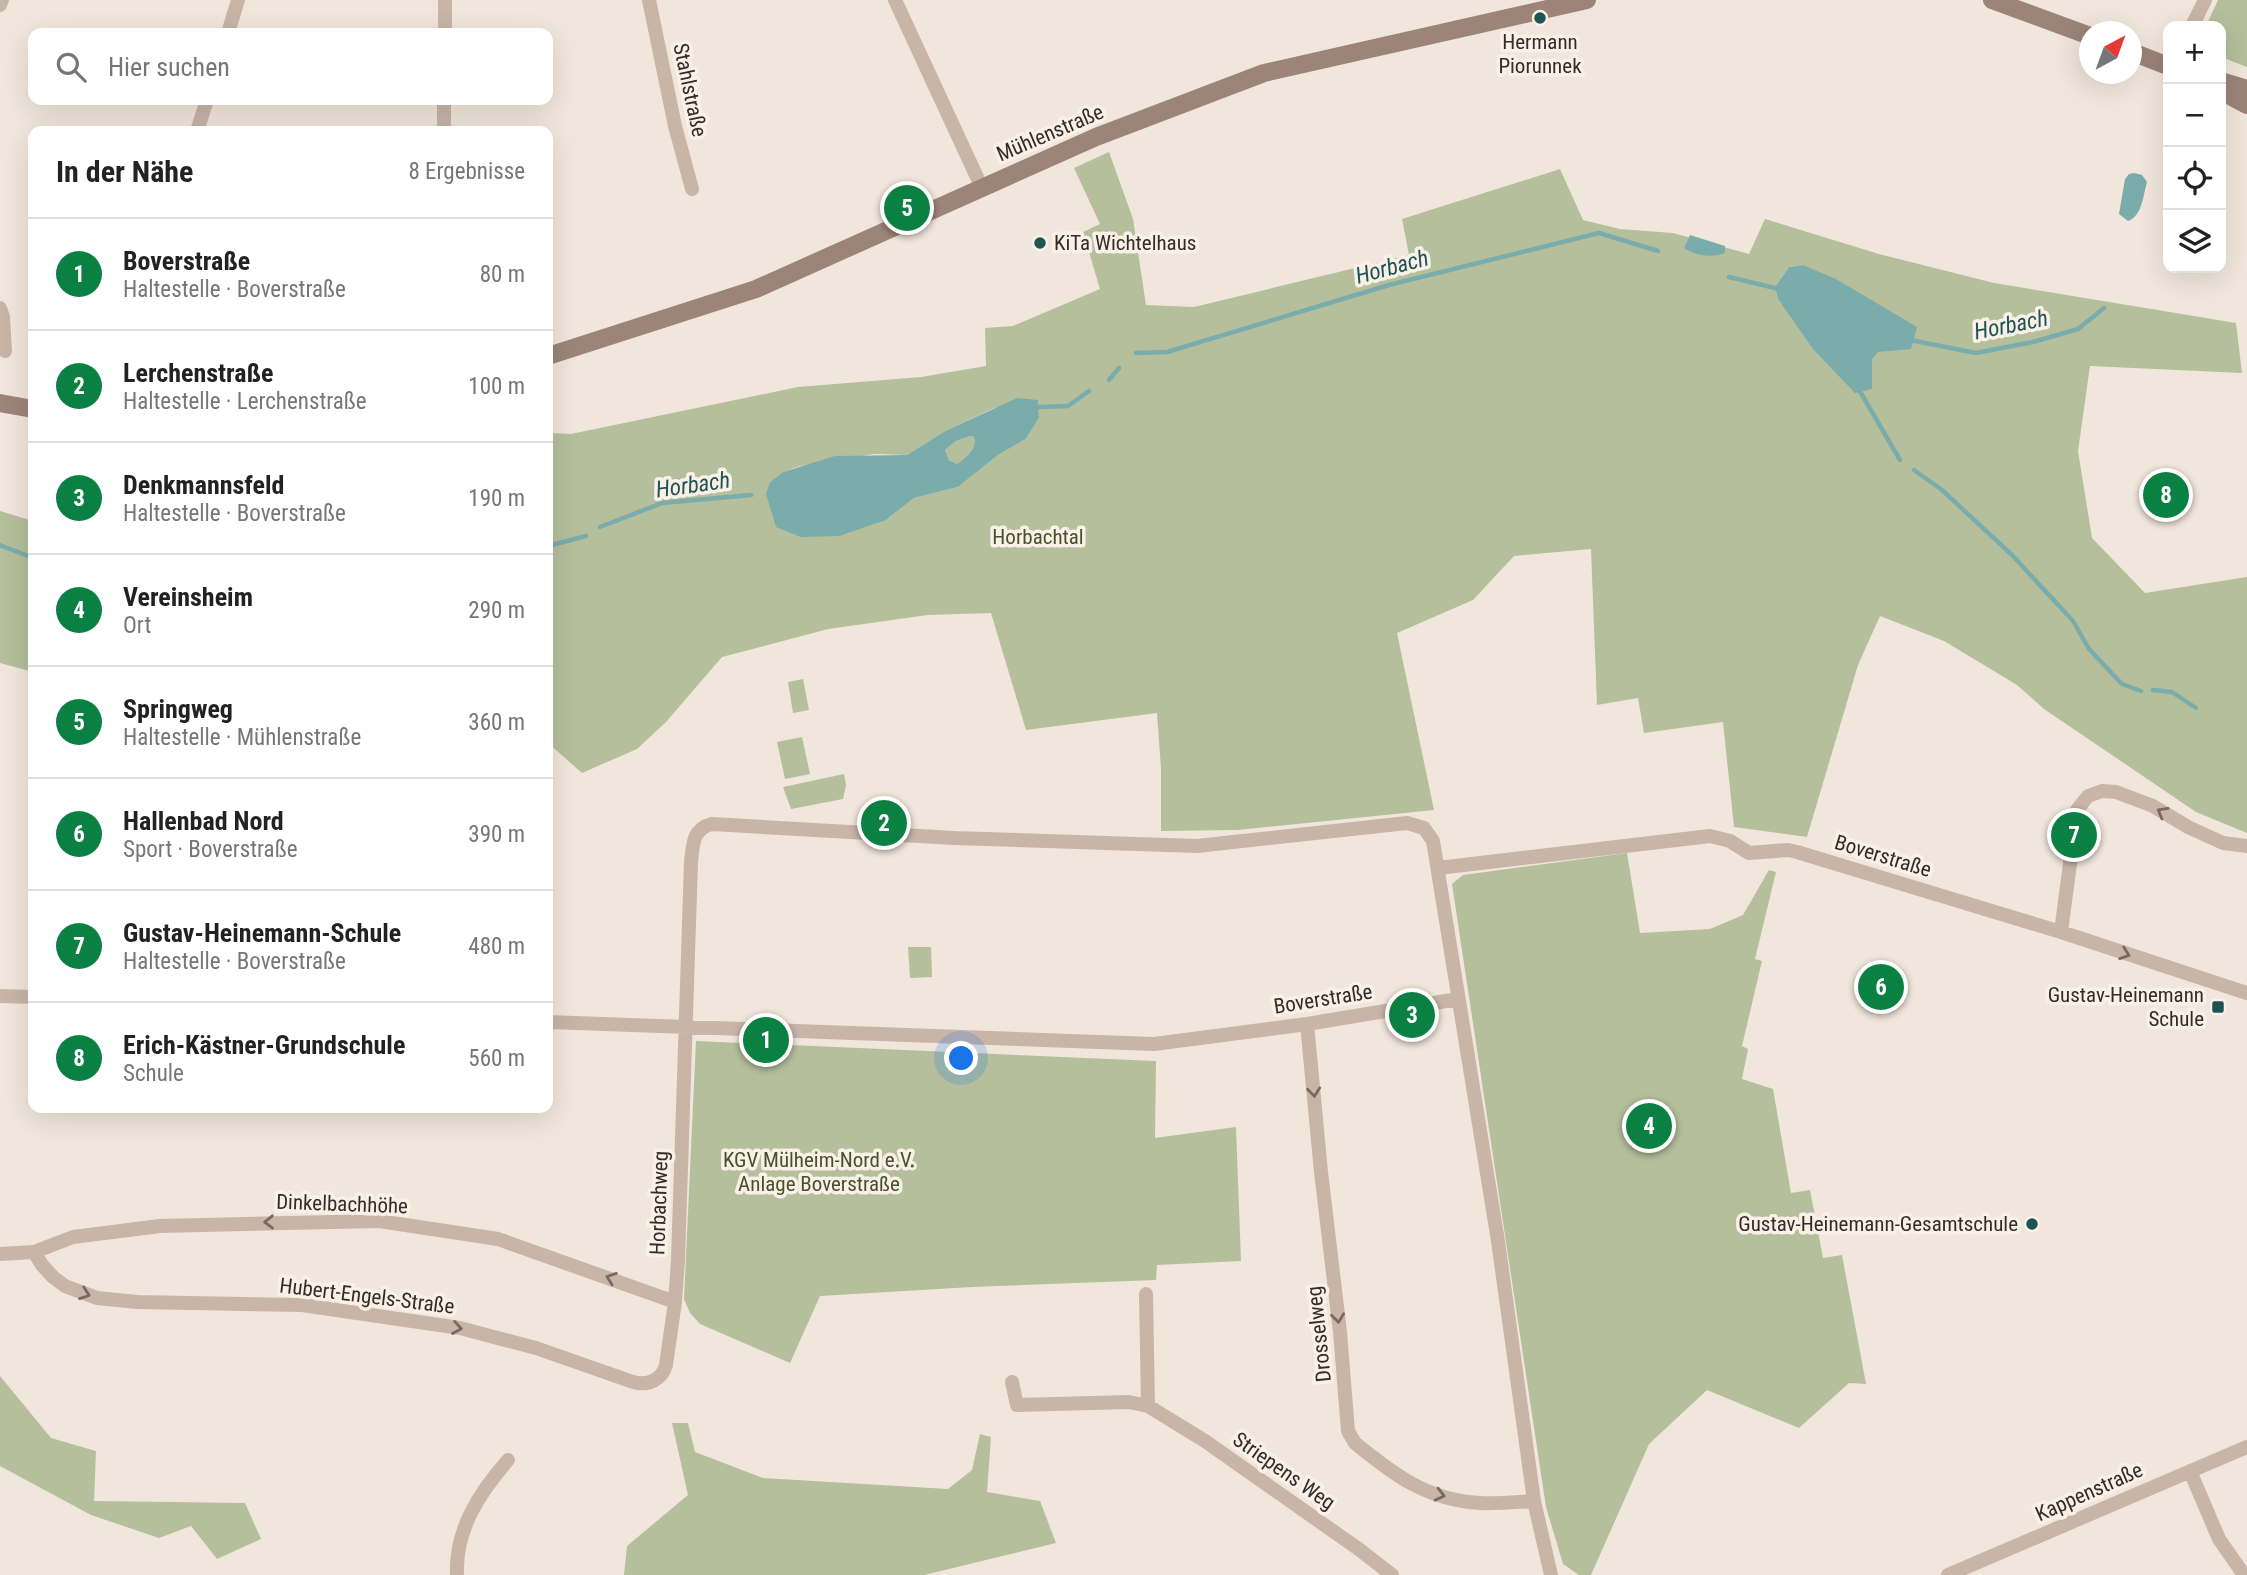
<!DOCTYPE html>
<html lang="de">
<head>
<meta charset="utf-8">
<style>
	:root { --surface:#fff; --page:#f6f6f6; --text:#222; --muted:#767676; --line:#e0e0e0; --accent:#0b8043 }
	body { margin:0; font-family:"Roboto Condensed",sans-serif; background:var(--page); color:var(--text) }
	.controls { position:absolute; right:21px; top:21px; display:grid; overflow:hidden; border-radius:14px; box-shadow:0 7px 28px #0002 }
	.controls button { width:63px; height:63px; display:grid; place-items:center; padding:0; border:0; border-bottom:2px solid var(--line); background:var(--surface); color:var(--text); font:35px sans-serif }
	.compass { position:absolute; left:2079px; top:21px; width:63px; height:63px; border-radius:50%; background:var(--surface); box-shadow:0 7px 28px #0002; rotate:41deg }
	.you { position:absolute; left:962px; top:1059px; width:24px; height:24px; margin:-18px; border:5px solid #fff; border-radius:50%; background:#1a73e8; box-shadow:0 0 0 10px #1a73e833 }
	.badge { display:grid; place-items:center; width:46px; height:46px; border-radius:50%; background:var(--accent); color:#fff; font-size:23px; font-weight:700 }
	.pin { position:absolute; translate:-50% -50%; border:4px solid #fff; box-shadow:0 2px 7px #0006 }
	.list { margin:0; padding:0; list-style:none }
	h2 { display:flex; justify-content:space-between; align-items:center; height:91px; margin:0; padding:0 28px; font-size:30px }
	h2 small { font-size:23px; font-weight:400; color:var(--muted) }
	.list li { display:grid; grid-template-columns:46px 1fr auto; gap:21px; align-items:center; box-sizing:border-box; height:112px; padding:0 28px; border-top:2px solid var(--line) }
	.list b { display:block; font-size:26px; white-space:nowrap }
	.list p { margin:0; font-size:23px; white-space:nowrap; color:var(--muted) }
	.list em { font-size:23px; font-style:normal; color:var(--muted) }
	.icon { flex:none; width:38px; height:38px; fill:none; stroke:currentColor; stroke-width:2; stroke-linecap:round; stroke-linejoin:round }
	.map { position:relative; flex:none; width:2247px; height:1575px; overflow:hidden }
	.search { position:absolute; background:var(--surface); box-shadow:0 7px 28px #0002; left:28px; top:28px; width:525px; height:77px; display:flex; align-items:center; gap:18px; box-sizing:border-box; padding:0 24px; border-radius:14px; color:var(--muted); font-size:26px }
	.panel { position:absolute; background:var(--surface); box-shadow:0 7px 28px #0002; left:28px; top:126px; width:525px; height:987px; border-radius:14px }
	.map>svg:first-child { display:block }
</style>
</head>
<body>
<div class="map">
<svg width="2247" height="1575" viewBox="0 0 2247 1575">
	<rect width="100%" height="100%" fill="#f1e6db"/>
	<path fill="#b5bf9c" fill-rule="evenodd" d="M2218,0H2247V67L2221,57V26H2206Z
		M1109,152L1133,219L1146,305L1194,307L1409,255L1402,219L1560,169L1583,220L1620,229L1673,233L1749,254L1765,219L1879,254L1994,283L2236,323L2242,373L2090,366L2078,451L2092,538L2145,593L2247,577V833L2196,812L2044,709L2017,685L1944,641L1880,616L1858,665L1807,837L1734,827L1723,722L1644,733L1638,698L1597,705L1591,549L1514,556L1473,600L1397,633L1434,810L1237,830L1161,831V769L1157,713L1026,730L991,613L928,615L828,629L722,657L666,722L637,749L582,773L548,743V433L571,434L798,387L921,377L986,366L985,328L1013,326L1100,289L1083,232L1100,224L1074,168ZM1803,265L1917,327L1878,351L1872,360V389L1789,313L1778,299L1775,287L1789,267ZM1038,400L1039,418L1026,439L998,455L958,487L914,498L886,520L770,482L783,472L800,466L874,454L907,455L945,431L994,408Z
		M970,436L974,437C977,450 966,457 957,464L949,460L945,450L956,441Z
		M0,511L33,521V672L0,663Z
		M803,679L809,710L793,713L788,682Z
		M802,737L810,774L785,779L777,742Z
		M844,774L846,785L843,799L791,809L783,787Z
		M1627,853L1640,933L1710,929L1743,915L1769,870L1776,872L1755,959L1762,961L1742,1046L1748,1049L1742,1079L1773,1089L1791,1193L1810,1190L1823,1258L1842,1255L1866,1384L1849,1383L1799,1428L1707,1390L1649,1444L1591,1575H1579L1563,1564L1546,1507L1452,884L1463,875Z
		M908,947H931L932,977L910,978Z
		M696,1041L1156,1061L1155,1138L1236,1127L1241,1261L1157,1265L1156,1280L972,1287L820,1296L790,1363L700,1324L690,1313L684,1299Z
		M0,1376L51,1438L96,1451L94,1501L245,1503L261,1539L217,1559L191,1526L159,1538L91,1515L0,1466Z
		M672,1423H688L695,1452L763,1478L948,1489L972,1470L980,1434L991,1437L987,1492L1040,1501L1056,1543L924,1575H624L627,1546L688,1495Z"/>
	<path fill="#7bacac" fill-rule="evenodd" d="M2134,173L2142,175L2147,182C2143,196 2142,216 2128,221L2119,214L2125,179L2129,174Z
		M1690,235L1725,246V253C1713,258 1695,256 1684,248Z
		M1803,265L1836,279L1917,327L1911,349L1878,352L1872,360V389L1855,393L1813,349L1778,299L1775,287L1789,267Z
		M1017,398L1038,400L1039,418L1026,439L998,455L958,487L914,498L886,520L839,536L801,537L776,527L766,494L770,482L783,472L835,456L907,455L945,431ZM970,436L974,437C977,450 966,457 957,464L949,460L945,450L956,441Z"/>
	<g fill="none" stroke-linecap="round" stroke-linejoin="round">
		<path stroke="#7bacac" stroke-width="4.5" d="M1729,277L1779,289
			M1910,340L1976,353L2033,342L2078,329L2104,308
			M1136,353L1167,352L1389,285L1599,233L1658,251
			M1109,380L1119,368
			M1858,388L1900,460
			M1038,407L1068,406L1089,391
			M1914,470L1942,490L2012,555L2073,621L2089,649L2122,684L2141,691
			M600,527L662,503L751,495
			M0,545L33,558
			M548,546L586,536
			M2153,690L2172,692L2196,708"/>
		<path stroke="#c8b5a8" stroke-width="14" d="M649,0L675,126L692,189
			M895,0L982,188
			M0,5L2,0
			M2192,26L2205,0
			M228,33L238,0
			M445,33V0
			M197,131L207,100
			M444,131V100
			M0,308L3,317L5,351
			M1438,868L1710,836L1730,841L1749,853L1788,850L1797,852L2061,932L2247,993
			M2061,932L2077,810L2088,796L2102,791L2116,792L2153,806L2188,827L2223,843L2247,846
			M0,996L33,997
			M548,1022L1154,1044L1307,1024L1458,999
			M1307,1024L1321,1172L1340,1332L1348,1431L1355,1443C1394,1475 1427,1500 1480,1503C1498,1504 1516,1502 1534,1501
			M34,1252L42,1265L53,1277L65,1286L97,1298L137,1302L302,1305L460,1328L536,1348L633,1382C648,1386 662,1380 666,1365L675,1302L678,1260L691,862C693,845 692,829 712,824L954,838L1197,846L1407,823L1424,828L1433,841L1498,1241L1534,1501L1551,1575
			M0,1254L34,1252L73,1237L160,1226L379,1221L498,1239L675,1302
			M1146,1294L1148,1406
			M1012,1382L1017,1405L1129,1402L1148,1406L1205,1441L1360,1550L1392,1575
			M2190,1471L2219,1539L2244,1575
			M457,1575C455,1530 479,1493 508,1460
			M1948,1575L2247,1447"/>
		<path stroke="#9c8479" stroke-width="18" d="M1992,0L2090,36
			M2132,52L2168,66
			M2221,81L2247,89
			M2221,91L2247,105
			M548,356L756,289L1096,137L1264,73L1587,0
			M0,403L33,409"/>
	</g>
	<defs><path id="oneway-chevron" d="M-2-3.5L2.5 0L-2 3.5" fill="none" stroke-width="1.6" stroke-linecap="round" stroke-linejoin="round" transform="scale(1.75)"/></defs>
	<g stroke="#776962">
		<use href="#oneway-chevron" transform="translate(2162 812) rotate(-150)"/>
		<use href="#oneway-chevron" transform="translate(2125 954) rotate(19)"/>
		<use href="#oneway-chevron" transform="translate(1314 1092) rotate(84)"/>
		<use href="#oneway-chevron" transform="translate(269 1222) rotate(179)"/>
		<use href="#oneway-chevron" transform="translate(611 1278) rotate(-160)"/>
		<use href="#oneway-chevron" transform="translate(85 1294) rotate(20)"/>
		<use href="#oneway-chevron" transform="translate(1338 1318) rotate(83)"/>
		<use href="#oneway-chevron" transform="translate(457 1328) rotate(10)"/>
		<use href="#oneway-chevron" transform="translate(1440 1495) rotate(14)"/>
	</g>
	<g fill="#1f5455" stroke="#f9f0e7" stroke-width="2.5">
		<circle cx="1540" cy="18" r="7"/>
		<circle cx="1040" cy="243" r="7"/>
		<rect x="2211" y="1000" width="14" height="14" rx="3.5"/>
		<circle cx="2032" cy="1224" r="7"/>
	</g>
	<g text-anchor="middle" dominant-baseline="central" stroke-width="7" stroke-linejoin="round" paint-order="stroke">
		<g font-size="21" fill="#352b28" stroke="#f9f0e7" text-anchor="end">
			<text x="1540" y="42" text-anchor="middle">Hermann<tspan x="1540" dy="24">Piorunnek</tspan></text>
			<text x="1054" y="243" text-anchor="start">KiTa Wichtelhaus</text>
			<text x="2204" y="995">Gustav-Heinemann<tspan x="2204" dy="24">Schule</tspan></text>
			<text x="2018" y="1224">Gustav-Heinemann-Gesamtschule</text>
		</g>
		<g font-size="21" fill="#352b28" stroke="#f9f0e7">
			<text transform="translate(690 90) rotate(78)">Stahlstraße</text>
			<text transform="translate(1050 133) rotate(-23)">Mühlenstraße</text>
			<text transform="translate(1883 856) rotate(17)">Boverstraße</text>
			<text transform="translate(1323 999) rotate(-9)">Boverstraße</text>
			<text transform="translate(659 1203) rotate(-88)">Horbachweg</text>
			<text transform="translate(342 1204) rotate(2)">Dinkelbachhöhe</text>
			<text transform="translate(367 1296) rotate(7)">Hubert-Engels-Straße</text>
			<text transform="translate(1319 1334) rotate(-96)">Drosselweg</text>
			<text transform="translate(1284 1471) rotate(35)">Striepens Weg</text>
			<text transform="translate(2089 1492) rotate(-24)">Kappenstraße</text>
		</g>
		<g font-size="21" fill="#46522d" stroke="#f9f0e7">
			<text x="1038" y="537">Horbachtal</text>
			<text x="819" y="1160">KGV Mülheim-Nord e.V.<tspan x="819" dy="24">Anlage Boverstraße</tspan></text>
		</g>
		<g font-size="23" font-style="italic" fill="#1f5455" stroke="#f9f0e7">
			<text transform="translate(1392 267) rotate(-15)">Horbach</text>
			<text transform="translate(2011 325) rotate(-11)">Horbach</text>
			<text transform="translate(693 485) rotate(-8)">Horbach</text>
		</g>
	</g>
</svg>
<div class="controls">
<button>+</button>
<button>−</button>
<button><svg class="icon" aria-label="locate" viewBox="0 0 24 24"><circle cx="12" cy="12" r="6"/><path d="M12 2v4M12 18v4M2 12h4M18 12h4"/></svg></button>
<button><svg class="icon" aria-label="layers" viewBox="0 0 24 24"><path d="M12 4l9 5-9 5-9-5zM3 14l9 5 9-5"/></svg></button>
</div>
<svg class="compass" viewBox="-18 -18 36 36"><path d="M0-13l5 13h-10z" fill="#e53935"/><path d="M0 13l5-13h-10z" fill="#767676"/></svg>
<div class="you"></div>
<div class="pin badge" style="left:766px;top:1040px">1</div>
<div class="pin badge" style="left:884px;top:823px">2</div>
<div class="pin badge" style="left:1412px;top:1015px">3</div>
<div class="pin badge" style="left:1649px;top:1126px">4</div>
<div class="pin badge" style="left:907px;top:208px">5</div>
<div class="pin badge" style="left:1881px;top:987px">6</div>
<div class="pin badge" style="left:2074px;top:835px">7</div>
<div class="pin badge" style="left:2166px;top:495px">8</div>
<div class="search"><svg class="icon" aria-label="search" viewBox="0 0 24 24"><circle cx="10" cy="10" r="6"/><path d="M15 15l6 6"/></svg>Hier suchen</div>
<section class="panel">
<h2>In der Nähe<small>8 Ergebnisse</small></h2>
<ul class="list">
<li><span class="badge">1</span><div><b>Boverstraße</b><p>Haltestelle · Boverstraße</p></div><em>80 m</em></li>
<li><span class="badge">2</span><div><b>Lerchenstraße</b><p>Haltestelle · Lerchenstraße</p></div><em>100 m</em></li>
<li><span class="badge">3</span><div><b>Denkmannsfeld</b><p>Haltestelle · Boverstraße</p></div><em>190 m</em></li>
<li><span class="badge">4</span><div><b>Vereinsheim</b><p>Ort</p></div><em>290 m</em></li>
<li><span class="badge">5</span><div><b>Springweg</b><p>Haltestelle · Mühlenstraße</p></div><em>360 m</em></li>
<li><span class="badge">6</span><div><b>Hallenbad Nord</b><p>Sport · Boverstraße</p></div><em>390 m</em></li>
<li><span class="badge">7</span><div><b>Gustav-Heinemann-Schule</b><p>Haltestelle · Boverstraße</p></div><em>480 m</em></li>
<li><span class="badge">8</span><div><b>Erich-Kästner-Grundschule</b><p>Schule</p></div><em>560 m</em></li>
</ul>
</section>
</div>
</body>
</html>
